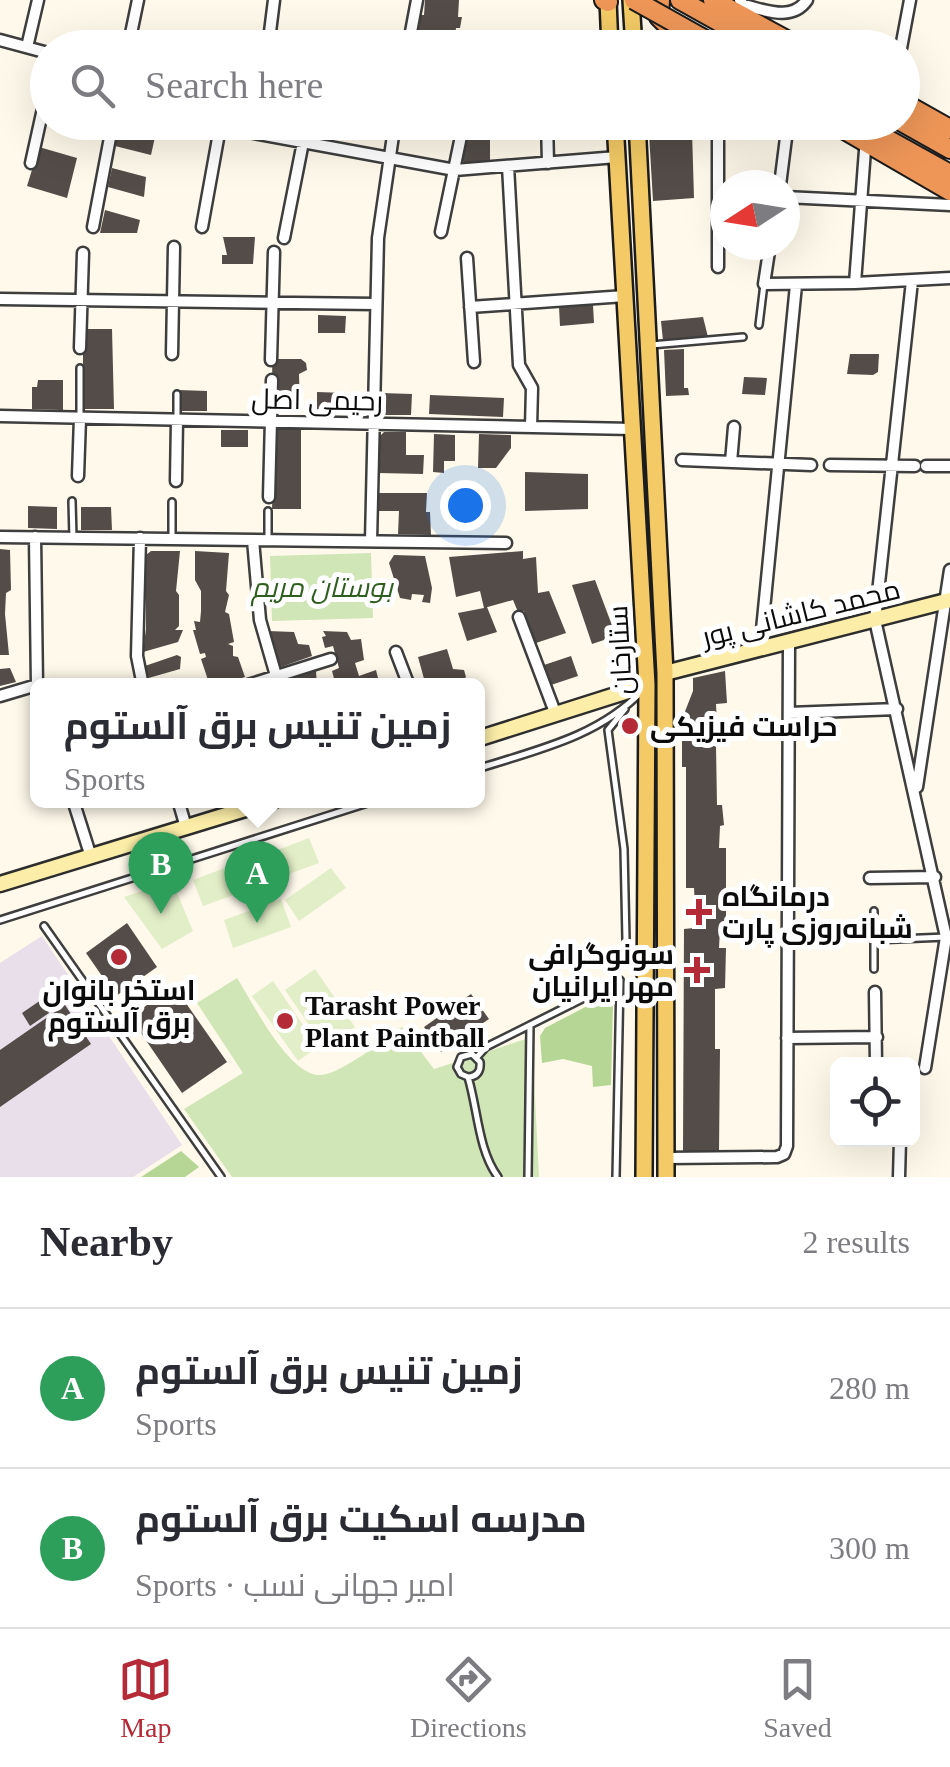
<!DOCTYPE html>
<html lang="en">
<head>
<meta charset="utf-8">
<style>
	:root { --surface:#fff; --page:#f7f7f7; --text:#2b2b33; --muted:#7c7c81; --line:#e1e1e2; --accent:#b52a37 }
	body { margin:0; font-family:"Times New Roman",Cairo,serif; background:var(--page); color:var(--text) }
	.controls { position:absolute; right:30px; bottom:30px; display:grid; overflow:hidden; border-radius:15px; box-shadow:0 10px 40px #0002 }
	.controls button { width:90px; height:90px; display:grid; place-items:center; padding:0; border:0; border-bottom:2px solid var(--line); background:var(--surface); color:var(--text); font:50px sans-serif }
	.compass { position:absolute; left:710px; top:170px; width:90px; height:90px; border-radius:50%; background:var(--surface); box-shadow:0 10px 40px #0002; rotate:258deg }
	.you { position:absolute; left:465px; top:505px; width:35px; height:35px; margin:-25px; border:8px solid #fff; border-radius:50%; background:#1a73e8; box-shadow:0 0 0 15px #1a73e833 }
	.badge { display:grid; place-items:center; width:65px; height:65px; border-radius:50%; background:var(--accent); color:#fff; font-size:32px; font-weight:700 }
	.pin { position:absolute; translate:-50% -82px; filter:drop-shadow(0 2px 5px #0008) }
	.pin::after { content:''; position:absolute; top:52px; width:35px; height:30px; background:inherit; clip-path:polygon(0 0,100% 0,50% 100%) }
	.popup { position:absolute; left:30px; top:678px; width:455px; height:130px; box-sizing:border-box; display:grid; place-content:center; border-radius:15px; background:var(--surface); filter:drop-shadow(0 2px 8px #0005); font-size:32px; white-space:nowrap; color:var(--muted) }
	.popup b { font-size:38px; color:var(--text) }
	.popup::after { content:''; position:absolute; left:50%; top:100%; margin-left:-20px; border:20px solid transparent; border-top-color:var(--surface) }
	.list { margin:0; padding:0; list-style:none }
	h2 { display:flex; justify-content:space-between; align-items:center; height:130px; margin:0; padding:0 40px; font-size:42px }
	h2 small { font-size:32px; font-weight:400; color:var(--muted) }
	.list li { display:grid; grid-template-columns:65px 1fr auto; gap:30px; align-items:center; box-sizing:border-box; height:160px; padding:0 40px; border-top:2px solid var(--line) }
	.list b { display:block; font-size:38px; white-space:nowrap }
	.list p { margin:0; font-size:32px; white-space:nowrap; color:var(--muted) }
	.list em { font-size:32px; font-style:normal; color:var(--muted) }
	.icon { flex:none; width:55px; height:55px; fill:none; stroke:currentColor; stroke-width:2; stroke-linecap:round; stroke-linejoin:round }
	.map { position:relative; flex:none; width:950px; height:1177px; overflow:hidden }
	.search { position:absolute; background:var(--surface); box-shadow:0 10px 40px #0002; left:30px; right:30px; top:30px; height:110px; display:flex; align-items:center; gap:25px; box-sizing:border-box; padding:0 35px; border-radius:55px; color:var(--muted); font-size:38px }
	.sheet { height:450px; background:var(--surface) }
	nav { display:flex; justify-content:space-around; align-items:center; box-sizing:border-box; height:140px; border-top:2px solid var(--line); background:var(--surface); font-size:28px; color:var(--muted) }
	nav a { display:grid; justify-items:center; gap:5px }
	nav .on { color:var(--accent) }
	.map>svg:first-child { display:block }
</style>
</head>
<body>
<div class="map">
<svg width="950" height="1177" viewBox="0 0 950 1177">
	<rect width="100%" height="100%" fill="#fef9ea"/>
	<path fill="#e8dfea" d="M42,936L182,1145L133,1177H0V963Z"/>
	<path fill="#d1e6b6" d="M371,553L373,618L272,621L270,556Z
		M237,978C253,1003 289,1077 321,1075C343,1073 383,1040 402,1027L434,1069L532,1037L539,1177H232L184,1109L243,1073L197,1003Z"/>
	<path fill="#b6d696" d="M608,999L613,1003L611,1085L593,1087L592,1066L563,1059L542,1063L540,1036L545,1028L597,1001Z
		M181,1151L199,1167L185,1177H141Z"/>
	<path fill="#e2eec7" d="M309,838L319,863L267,882L257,858Z
		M246,860L256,887L203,906L193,880Z
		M331,868L346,888L299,921L285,900Z
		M172,881L193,931L162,949L124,897Z
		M281,899L291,927L233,948L224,920Z
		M315,969L355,1027L325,1048L285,990Z
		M273,981L318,1047L298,1061L252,996Z"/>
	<path fill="#534c48" d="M425,0H459L458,17H462L460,28H456L454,48H412L413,39H417L420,15H424Z
		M468,122H476V131L490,132V161L465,163L462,160Z
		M654,122H688L689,131H692L694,198L653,201L649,133H654Z
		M119,126L155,137L151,155L115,146Z
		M39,147L77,158L67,198L27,186Z
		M112,168L146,177L144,197L108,187Z
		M105,210L140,220L137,233H100Z
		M223,237H255L253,264H222V255H227Z
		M593,305L594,323L560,326L559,307Z
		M318,315L346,316L345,333H318Z
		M703,317L708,337L663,341L661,321Z
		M83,329H112L114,409H83Z
		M684,349V388H688L689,395L666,396L664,350Z
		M850,354H879L878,372L873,375L847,374Z
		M272,359H301L306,363L307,370L299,374L300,413H273Z
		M744,377L767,378L765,395L742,394Z
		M38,380H63V410L32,409V387H37Z
		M178,390L207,391V411H178Z
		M317,392L345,393L346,414L317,413Z
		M381,393L412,394L411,415H381Z
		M430,395L504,398L503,417L429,414Z
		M280,429H301V509H272L275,431Z
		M221,430H248V447H221Z
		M384,432H406V455H424L423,474L379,473L380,436Z
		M434,434L455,435V461H444V473L433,472Z
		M479,434L511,435V448L496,468H478Z
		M525,472L588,474V509L525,511Z
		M379,493H427L426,512H430L431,535L398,534L399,511H379Z
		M28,506L57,507V529L28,528Z
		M81,507H111L112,530H81Z
		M0,549L10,550L11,590L6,593L5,614L9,655H0Z
		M151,551H180L176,591L179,595V626L175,630H183L178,642L143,652L146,629V555Z
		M195,551L229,553L226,591L229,595L225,612L229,614L234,642L228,644L233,646V656L238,657L245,677L217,686H210L201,659L206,657L205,653L200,654L193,630H196L194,621L200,622L201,611V591L195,580Z
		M523,551V559L536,557L538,593L549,591L566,633L533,644L524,611L518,612L513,600L484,608L487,607L497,632L467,641L458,613L484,608L480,591L456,597L449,557Z
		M394,555L425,556L432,588L430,603L422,602L424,595L412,594L411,600L400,598L389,563Z
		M595,580L616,636L592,644L572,585Z
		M268,631L294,632L298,644L309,645L312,656L281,667Z
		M323,631L347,632L351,640L361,639L364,660L355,663L359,676L376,670L380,686H336L332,671L339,668L333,646L325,648L322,637L326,636Z
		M447,649L453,669L464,670L466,677L463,680L470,682L472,686H426L418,657Z
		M177,655L181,657L180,669L145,679L142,667Z
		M571,656L578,676L551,685L544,665Z
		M10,668L16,682L0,686V669Z
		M316,671L317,686H286L285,681Z
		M725,671L727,703L716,704L717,724L712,725L713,746H716L717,805H722L724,825L720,826L719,848H726V928H720L719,948H726L725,988L715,989V1049H720L719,1151H683L684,929L694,928L695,908L694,888H686V767H682V732L685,726L684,714L693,691V678Z
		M624 726a6 6 0 1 1 12 0a6 6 0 1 1-12 0Z
		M127,923L157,967L116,996L86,953Z
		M174,986L227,1062L182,1093L130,1017Z
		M471,994L489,1019L441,1052L424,1027Z
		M41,1000L49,1013L30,1026L22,1013Z
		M65,1005L91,1044L0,1107V1050Z"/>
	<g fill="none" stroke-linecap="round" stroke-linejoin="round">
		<defs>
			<path id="lane" d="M759,325L764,284
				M651,345L743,337
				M80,418V368
				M177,420V394
				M72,501L73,538
				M172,502V539
				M268,540V511
				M625,709L608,730L624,849L626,940
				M477,769C536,750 598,737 642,691
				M0,920L377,800
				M44,926L221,1177
				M874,940L946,937
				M874,969V911
				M477,1057L486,1047L620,980L616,1177
				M468,1077C477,1077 481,1071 480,1062L472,1054L461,1057L457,1067L461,1074L468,1077C478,1110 478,1150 498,1177
				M528,1177L530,1025"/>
			<path id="street" d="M740,0L743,5C765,10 792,22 807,0
				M270,32L274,0
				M0,40L48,53
				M27,47L38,0
				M128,48L138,0
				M408,48L417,0
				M478,48L479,38
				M901,48L910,0
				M547,122L548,163
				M718,122V267
				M221,127L455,170L617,157
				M31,163L48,86
				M508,166L519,365L532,388L531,427
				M780,185L788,122
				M785,197L950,205
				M93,227L113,122
				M202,227L221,122
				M441,232L464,122
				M284,238L307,122
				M770,245L764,284L855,283L950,278
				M467,258L474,362
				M912,281L875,620L946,937L925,1068
				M855,283L865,150
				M0,299L376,304
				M470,307L625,296
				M80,348L83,253
				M172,354L174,247
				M271,360L274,252
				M0,416L633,429
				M682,460L811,465
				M731,462L734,427
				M830,465L915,466
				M926,466H950
				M78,476L80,418
				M176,481L177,420
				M269,497L272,380
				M0,537L506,543
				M35,537L37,686
				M140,538L137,656L143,686
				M253,540L260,620L279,686
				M371,541L378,238L395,122
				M519,617L556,715
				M760,650L796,285
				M396,652L409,686
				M245,686L331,659
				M0,696L37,685
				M789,713L897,709
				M917,787L950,570
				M73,800L91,857
				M178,800L186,827
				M870,878L935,877
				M875,992L876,1064
				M787,1038L877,1037
				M666,1158L777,1157L784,1154L787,1146L789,642
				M899,1177L900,1140"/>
			<path id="secondary" d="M665,673L950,600
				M477,739L647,685
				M0,884L275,800"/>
			<path id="primary" d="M608,0L610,48
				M631,0L634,48
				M615,122L647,685L644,1177
				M637,122L665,673L666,1177"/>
			<path id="highway" d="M604,0L608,2
				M660,0L659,17L690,48
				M680,0L766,48
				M713,0L801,48
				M650,48H678
				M902,102L950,129
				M831,122L950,191
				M856,122L950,174
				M902,122L950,149"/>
		</defs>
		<use href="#lane" stroke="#3e3e3e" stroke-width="10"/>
		<use href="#street" stroke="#3e3e3e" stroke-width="15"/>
		<use href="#secondary" stroke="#2d2d2d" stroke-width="19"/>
		<use href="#primary" stroke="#1c1c1c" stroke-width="20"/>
		<use href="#highway" stroke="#1c1c1c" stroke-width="22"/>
		<use href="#lane" stroke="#fff" stroke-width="5"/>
		<use href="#street" stroke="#fff" stroke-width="10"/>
		<use href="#secondary" stroke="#fceea8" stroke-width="14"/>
		<use href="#primary" stroke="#f3ca65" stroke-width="15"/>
		<use href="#highway" stroke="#ee9658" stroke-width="18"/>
		<defs>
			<path id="highway-bridge" d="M634,0L720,48"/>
		</defs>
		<use href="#highway-bridge" stroke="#1c1c1c" stroke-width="22" stroke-linecap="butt"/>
		<use href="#highway-bridge" stroke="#ee9658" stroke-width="18"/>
	</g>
	<g fill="#b52a37" stroke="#fff" stroke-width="4">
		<circle cx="630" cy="726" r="10"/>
		<path d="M694 897h10v10h10v10h-10v10h-10v-10h-10v-10h10z"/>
		<circle cx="119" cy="957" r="10"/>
		<path d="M692 955h10v10h10v10h-10v10h-10v-10h-10v-10h10z"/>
		<circle cx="285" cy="1021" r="10"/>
	</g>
	<g text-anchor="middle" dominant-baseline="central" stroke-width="10" stroke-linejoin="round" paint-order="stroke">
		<g font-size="28" fill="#0b0b0b" stroke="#fff">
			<text transform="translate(317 400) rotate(1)">رحیمی اصل</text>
			<text transform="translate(801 613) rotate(-14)">محمد کاشانی پور</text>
			<text transform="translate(620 650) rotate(-93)">ستارخان</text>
		</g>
		<g font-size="28" font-style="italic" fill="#2f5f1f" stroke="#fff">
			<text x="322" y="587">بوستان مریم</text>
		</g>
		<g font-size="28" font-weight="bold" fill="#0b0b0b" stroke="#fff" text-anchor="start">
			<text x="650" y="726">حراست فیزیکی</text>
			<text x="722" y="896">درمانگاه<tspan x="722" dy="32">شبانه‌روزی پارت</tspan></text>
			<text x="674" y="954" text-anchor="end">سونوگرافی<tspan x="674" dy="32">مهر ایرانیان</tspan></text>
			<text x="119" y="990" text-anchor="middle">استخر بانوان<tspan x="119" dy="32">برق آلستوم</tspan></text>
			<text x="305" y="1005">Tarasht Power<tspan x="305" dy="32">Plant Paintball</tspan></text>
		</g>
	</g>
</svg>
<div class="controls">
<button><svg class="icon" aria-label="locate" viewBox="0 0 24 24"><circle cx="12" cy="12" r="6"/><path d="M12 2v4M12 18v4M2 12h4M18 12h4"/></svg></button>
</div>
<svg class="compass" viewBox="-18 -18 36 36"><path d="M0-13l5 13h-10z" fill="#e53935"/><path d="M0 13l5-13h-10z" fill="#7c7c81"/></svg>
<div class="you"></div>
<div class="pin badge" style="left:257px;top:923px;background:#2e9e5b">A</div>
<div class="popup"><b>زمین تنیس برق آلستوم</b>Sports</div>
<div class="pin badge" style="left:161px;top:914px;background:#2e9e5b">B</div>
<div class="search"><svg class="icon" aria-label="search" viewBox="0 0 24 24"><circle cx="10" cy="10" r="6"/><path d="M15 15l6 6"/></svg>Search here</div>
</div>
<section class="sheet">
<h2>Nearby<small>2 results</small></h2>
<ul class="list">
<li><span class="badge" style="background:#2e9e5b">A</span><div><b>زمین تنیس برق آلستوم</b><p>Sports</p></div><em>280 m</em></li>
<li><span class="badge" style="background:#2e9e5b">B</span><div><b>مدرسه اسکیت برق آلستوم</b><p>Sports · امیر جهانی نسب</p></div><em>300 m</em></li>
</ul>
</section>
<nav>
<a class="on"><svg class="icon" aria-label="map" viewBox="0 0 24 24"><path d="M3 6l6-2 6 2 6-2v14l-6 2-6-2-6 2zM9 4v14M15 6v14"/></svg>Map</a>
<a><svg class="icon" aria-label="directions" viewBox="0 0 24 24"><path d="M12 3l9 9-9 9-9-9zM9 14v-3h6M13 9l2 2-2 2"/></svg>Directions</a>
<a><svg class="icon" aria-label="saved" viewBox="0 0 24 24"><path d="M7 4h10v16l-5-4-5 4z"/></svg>Saved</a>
</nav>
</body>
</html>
